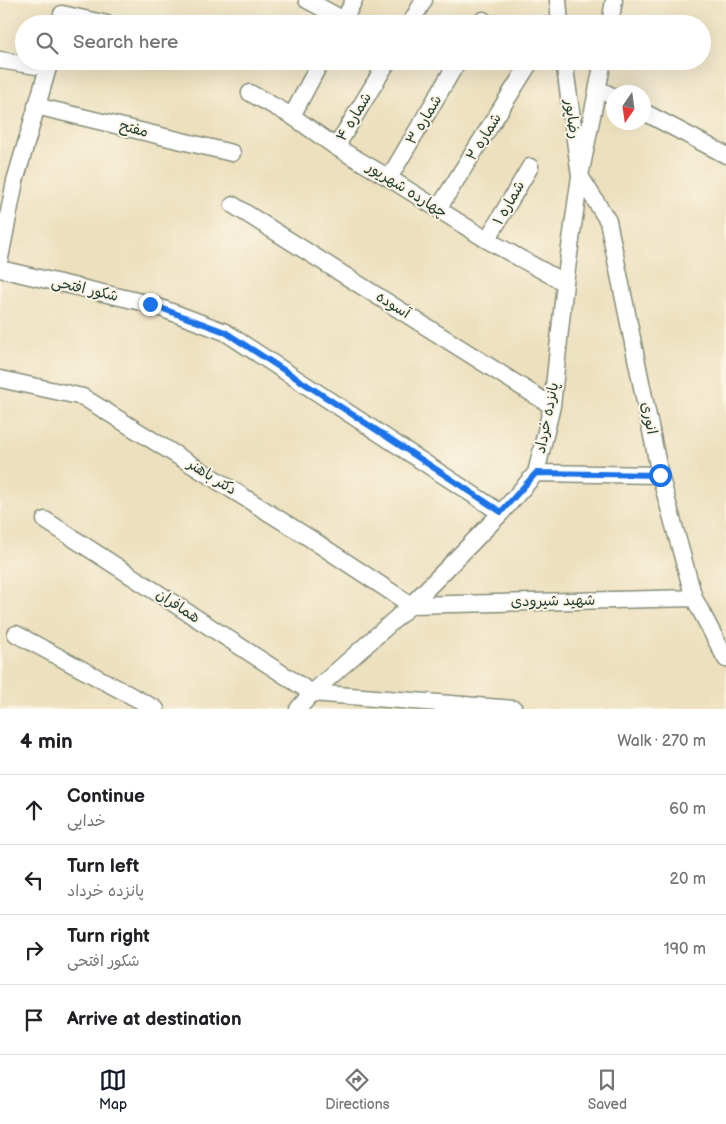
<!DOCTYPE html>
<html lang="en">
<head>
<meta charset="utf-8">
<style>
	:root { --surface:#fff; --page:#f2f2f2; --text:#202124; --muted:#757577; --line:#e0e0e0; --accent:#111827 }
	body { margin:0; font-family:"Balsamiq Sans","Playpen Sans Arabic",sans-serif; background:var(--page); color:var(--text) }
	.compass { position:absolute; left:606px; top:85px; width:45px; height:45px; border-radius:50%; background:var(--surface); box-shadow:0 5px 20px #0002; rotate:193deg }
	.stop { position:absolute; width:15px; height:15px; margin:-11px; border:4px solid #1a73e8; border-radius:50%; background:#fff }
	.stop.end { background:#1a73e8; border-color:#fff; box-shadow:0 1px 5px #0008 }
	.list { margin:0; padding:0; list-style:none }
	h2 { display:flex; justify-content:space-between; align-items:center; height:65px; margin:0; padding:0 20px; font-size:21px }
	h2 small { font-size:16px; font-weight:400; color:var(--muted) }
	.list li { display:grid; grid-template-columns:32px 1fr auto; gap:15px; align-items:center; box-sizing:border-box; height:70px; padding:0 20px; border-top:1px solid var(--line) }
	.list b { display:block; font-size:19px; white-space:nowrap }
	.list p { margin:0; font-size:16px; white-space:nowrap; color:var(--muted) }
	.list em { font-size:16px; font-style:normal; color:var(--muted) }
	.icon { flex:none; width:28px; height:28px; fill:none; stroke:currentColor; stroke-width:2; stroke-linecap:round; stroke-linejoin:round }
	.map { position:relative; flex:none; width:726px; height:709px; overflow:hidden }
	.search { position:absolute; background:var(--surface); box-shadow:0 5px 20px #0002; left:15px; right:15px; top:15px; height:55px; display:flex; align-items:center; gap:12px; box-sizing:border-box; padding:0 18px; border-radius:28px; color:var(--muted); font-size:19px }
	.sheet { height:345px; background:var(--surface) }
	nav { display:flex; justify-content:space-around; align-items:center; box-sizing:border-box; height:70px; border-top:1px solid var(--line); background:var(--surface); font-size:14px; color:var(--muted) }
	nav a { display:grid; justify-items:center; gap:2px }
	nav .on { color:var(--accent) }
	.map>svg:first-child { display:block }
</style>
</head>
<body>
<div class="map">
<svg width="726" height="709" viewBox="0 0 726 709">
	<rect width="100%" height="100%" fill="#fcf5e5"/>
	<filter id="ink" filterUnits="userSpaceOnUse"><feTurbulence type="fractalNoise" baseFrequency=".02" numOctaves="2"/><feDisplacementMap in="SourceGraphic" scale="10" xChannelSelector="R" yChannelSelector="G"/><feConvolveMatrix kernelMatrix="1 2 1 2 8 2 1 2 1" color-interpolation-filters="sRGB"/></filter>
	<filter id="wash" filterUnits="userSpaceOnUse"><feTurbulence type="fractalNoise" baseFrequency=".0096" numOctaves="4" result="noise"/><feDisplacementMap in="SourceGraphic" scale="20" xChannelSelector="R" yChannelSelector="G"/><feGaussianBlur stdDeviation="1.12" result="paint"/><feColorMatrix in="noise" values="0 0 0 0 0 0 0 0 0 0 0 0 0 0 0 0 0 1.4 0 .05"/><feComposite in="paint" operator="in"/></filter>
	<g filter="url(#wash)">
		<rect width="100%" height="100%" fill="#ece0be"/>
	</g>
	<g filter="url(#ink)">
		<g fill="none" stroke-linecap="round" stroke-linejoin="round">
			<defs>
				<path id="minor" d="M307,0L344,20
					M558,0L560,24
					M62,14L107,24
					M342,24L354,0
					M410,24L424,0
					M481,24L483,20
					M610,24L614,0
					M0,60L48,68
					M564,61L580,176L608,221L660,475L694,598L726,659
					M598,89L614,97
					M250,93L292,116L336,147L389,178L487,240L565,283
					M36,106L232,153
					M644,112L726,155
					M292,116L321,61
					M336,147L388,61
					M389,178L458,61
					M233,205L552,406
					M438,209L529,64
					M487,240L530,167
					M0,258L15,181L50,61
					M0,269L150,304L225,332L501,513
					M0,379L83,397L311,539L411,605L694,598
					M536,473L660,475
					M45,520L312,693L514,709
					M16,634L156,709
					M298,709L312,693L411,605L501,513L536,473L552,406L565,283L580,176L603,61"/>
			</defs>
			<use href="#minor" stroke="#868e79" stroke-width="19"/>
			<use href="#minor" stroke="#fff" stroke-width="16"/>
		</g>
	</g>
	<g fill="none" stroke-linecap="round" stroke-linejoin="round" filter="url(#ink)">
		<path stroke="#1a73e8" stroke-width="6" d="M150,304L225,332L381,433L501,512L536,473L660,475"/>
	</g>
	<g text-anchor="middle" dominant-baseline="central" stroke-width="4" stroke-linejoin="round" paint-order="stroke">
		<g font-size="15" fill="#1f3d34" stroke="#fcf5e5">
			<text transform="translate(354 117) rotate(-59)">شماره ۴</text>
			<text transform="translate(572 119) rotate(82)">رضاپور</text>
			<text transform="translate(424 120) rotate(-59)">شماره ۳</text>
			<text transform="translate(134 129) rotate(14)">مفتح</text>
			<text transform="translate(484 137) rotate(-58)">شماره ۲</text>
			<text transform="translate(407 190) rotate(32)">چهارده شهریور</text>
			<text transform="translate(509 203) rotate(-60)">شماره ۱</text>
			<text transform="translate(85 289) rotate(13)">شکور افتحی</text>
			<text transform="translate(393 305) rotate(32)">آسوده</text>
			<text transform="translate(547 418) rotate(-79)">پانزده خرداد</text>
			<text transform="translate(649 418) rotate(79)">انوری</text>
			<text transform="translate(212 477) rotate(32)">دکتر باهنر</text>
			<text transform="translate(553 601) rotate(-1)">شهید شیرودی</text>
			<text transform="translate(178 606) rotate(33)">همافران</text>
		</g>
	</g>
</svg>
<svg class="compass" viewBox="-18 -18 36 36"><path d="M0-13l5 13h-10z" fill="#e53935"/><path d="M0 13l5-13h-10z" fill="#757577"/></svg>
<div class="stop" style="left:660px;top:475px"></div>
<div class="stop end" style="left:150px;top:304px"></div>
<div class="search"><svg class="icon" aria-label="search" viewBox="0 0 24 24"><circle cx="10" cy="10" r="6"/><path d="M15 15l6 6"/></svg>Search here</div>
</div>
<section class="sheet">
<h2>4 min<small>Walk · 270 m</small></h2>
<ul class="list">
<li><svg class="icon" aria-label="ahead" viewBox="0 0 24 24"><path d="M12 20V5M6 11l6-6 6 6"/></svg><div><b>Continue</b><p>خدایی</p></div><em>60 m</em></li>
<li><svg class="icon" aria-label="left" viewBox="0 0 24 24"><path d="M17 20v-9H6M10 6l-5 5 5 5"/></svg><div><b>Turn left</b><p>پانزده خرداد</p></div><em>20 m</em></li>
<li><svg class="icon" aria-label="right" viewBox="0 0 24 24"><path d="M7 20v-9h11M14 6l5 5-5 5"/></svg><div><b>Turn right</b><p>شکور افتحی</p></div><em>190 m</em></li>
<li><svg class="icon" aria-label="arrive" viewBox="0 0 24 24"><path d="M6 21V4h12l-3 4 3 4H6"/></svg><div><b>Arrive at destination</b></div></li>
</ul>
</section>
<nav>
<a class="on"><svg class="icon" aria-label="map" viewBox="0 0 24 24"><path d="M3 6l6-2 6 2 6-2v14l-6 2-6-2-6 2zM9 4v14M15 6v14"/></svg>Map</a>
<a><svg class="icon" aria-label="directions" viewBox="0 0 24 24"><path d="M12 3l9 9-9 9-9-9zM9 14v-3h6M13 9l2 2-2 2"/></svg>Directions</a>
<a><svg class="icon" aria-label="saved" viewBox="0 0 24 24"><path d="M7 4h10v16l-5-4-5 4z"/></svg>Saved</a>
</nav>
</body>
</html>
